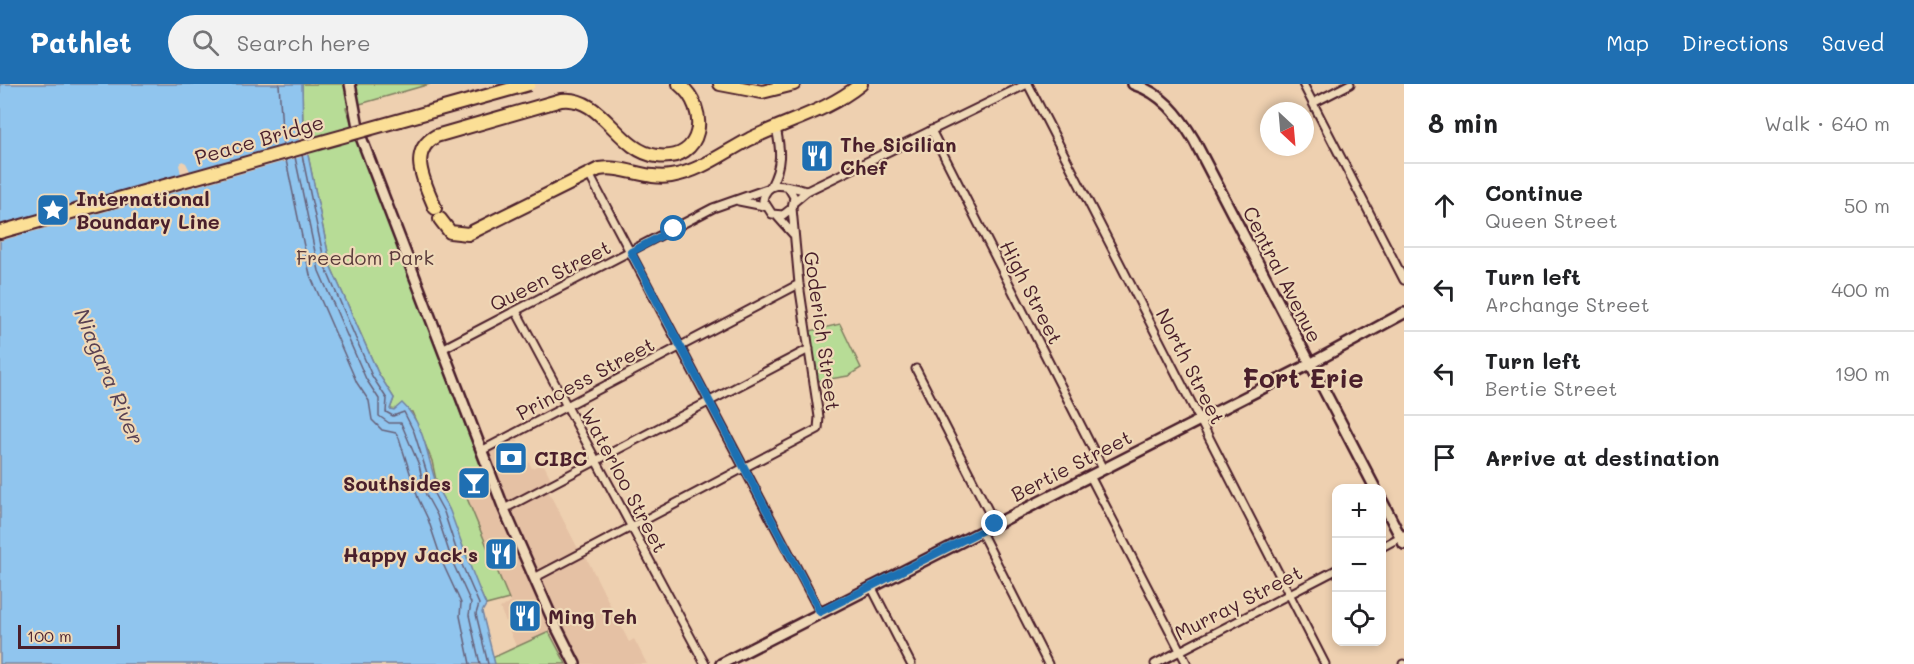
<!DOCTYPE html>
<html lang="en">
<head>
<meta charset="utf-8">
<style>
	:root { --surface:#fff; --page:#f2f2f2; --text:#202124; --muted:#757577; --line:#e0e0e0; --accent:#1f6fb2 }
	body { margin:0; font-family:Mali,sans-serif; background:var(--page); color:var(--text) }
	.controls { position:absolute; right:18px; bottom:18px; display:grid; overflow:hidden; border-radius:12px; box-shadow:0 3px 9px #0003 }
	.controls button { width:54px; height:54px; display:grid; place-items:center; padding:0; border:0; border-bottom:2px solid var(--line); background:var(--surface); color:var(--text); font:30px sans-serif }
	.compass { position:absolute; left:1260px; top:18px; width:54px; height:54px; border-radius:50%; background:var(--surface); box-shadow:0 3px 9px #0003; rotate:154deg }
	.scale { position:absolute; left:18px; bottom:15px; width:102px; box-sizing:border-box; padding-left:6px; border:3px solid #4a1f2b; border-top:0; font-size:16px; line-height:21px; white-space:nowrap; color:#4a1f2b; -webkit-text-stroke:4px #efd9b8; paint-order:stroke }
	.stop { position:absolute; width:18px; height:18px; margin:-14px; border:4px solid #1f6fb2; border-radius:50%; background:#fff }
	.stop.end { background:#1f6fb2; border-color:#fff; box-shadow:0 2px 6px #0008 }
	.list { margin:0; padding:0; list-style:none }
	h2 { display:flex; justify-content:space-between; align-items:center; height:78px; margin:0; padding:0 24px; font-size:26px }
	h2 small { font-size:20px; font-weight:400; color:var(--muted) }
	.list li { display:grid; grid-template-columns:39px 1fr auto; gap:18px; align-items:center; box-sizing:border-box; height:84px; padding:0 24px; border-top:2px solid var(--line) }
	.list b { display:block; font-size:22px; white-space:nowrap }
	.list p { margin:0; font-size:20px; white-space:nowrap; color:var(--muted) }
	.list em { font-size:20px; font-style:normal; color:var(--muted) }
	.icon { flex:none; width:33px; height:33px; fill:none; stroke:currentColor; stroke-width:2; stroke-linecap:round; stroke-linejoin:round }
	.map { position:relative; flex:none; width:1404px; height:580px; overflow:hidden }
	header { display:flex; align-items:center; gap:36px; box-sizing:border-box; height:84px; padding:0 30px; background:var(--accent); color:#fff }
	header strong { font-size:28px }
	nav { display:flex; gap:33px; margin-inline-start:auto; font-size:21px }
	.search { width:420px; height:54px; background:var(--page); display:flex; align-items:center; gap:15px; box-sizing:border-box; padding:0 21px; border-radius:33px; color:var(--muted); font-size:22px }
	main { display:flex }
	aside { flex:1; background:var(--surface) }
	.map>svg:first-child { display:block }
</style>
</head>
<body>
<header>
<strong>Pathlet</strong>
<div class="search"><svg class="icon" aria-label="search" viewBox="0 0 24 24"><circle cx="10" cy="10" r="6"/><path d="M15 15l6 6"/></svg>Search here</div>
<nav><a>Map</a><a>Directions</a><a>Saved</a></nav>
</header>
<main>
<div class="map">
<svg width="1404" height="580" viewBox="0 0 1404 580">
	<rect width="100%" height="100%" fill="#eed0b0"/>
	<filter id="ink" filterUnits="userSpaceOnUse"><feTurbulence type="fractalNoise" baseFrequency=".0167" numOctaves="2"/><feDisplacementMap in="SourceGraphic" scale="12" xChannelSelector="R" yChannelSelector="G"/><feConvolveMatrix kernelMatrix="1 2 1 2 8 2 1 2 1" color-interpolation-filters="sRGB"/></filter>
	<g filter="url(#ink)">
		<path fill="#e5c1a4" d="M514,350L532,384L543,379L553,399L546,403L583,474L586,473L629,558L634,555L647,580H575L557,545L516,562L500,524L510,519L459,395L487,384L481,367Z"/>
		<path fill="#b7dc96" stroke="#807e60" stroke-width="1.5" d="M302,0H430L346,24L482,386L459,395L509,515L486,521L464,472L449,426L438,406L432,377L412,328L390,325L394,314L378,289L331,183L303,47Z
			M840,240L861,284L848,292L818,297L810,247Z
			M549,548L566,580H495L492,574Z"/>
		<path fill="#90c5ee" stroke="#7483a0" stroke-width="1.5" d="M0,0H302L303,47L331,183L378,289L394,314L390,325L394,326L402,319C427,342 427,378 439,407C442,414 447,420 450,427C462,459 472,490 486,521L482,528L495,580H0Z"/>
		<path fill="#eed0b0" d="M300,44L304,47L311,70L0,157V141L58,125L60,116L65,122L181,90L179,81L182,77L186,79L190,87L299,57L297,48Z"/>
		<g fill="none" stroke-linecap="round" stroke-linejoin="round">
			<path stroke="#666179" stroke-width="1.5" d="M279,0L283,61
				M302,71L326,185L372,292L387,315L386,328L393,332L404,328L414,348L433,408L444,428L459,474L479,520L476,530L488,580
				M295,73L319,187L366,295L379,315V332L389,339H401L419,381L426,411L437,431L452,477L471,519L469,531L480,580
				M286,76L310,191L357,299L369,317L372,336L382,346L396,349L399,354L418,414L428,435L443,480L461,519L460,532L470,580"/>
			<defs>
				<path id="street" d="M1028,0L1325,580
					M1303,0L1404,196
					M1313,19L1350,0
					M931,46L1103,385
					M591,94L820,528
					M771,102C782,81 781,66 776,44
					M788,103L794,113L792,124L783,131L772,130L763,116C767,92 791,104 807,107
					M739,117L764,122
					M794,118L807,107L1027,0
					M777,132L793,150
					M516,227L705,580
					M444,264L713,124L767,105
					M916,285L995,440
					M481,367L799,200
					M1090,392L1187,580
					M504,425L809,265
					M981,448L1048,580
					M1382,463L1404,451
					M534,494L818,345L819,333L799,200L792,124
					M871,502L911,580
					M1155,580L1336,486
					M1403,580H1404"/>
				<path id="secondary" d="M350,0L359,48L504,425L551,532L575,580
					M1133,0C1162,9 1179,31 1194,56L1375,404
					M1382,417L1404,460
					M721,580L1310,280L1404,229"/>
				<path id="highway" d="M720,0L762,8L794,0
					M435,124C426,100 406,69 436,52L561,16C603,11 617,67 657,72C704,78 710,25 679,0
					M440,135L450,148L468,150L599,85C624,81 646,96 671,92C699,88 725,68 750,55C789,36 826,28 861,0
					M0,148L111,117"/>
			</defs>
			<use href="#street" stroke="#4a1f2b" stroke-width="11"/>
			<use href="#secondary" stroke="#4a1f2b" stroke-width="14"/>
			<use href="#highway" stroke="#4a1f2b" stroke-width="16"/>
			<use href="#street" stroke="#efd9b8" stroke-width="7"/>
			<use href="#secondary" stroke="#efd9b8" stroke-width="9"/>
			<use href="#highway" stroke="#fbdf96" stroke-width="12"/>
			<defs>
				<path id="highway-bridge" d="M111,117L529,0"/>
			</defs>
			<use href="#highway-bridge" stroke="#4a1f2b" stroke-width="16" stroke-linecap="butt"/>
			<use href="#highway-bridge" stroke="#fbdf96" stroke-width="12"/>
		</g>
	</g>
	<g fill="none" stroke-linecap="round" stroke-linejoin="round" filter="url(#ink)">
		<path stroke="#1f6fb2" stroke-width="8" d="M674,145L631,168L820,528L995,440"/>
	</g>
	<defs>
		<symbol id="restaurant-square" viewBox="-11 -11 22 22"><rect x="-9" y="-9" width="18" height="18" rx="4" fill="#1f6fb2" stroke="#efd9b8"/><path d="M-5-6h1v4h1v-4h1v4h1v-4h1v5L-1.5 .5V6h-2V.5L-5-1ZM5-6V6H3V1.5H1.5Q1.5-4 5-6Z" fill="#fff"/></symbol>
		<symbol id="sight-square" viewBox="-11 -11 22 22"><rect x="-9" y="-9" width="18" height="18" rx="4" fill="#1f6fb2" stroke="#efd9b8"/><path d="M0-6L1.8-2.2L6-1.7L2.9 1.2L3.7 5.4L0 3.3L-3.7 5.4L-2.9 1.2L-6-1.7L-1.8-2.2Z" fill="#fff"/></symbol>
		<symbol id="bank-square" viewBox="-11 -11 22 22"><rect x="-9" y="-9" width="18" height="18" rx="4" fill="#1f6fb2" stroke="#efd9b8"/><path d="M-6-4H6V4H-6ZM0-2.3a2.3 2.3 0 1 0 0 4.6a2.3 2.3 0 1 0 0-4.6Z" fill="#fff"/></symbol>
		<symbol id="bar-square" viewBox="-11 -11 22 22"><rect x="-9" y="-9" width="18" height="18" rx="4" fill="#1f6fb2" stroke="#efd9b8"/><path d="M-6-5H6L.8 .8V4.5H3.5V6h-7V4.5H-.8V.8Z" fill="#fff"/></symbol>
	</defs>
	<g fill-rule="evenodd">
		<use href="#restaurant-square" x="798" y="53" width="38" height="38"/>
		<use href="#sight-square" x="34" y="107" width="38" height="38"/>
		<use href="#bank-square" x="492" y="355" width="38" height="38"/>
		<use href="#bar-square" x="455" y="380" width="38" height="38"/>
		<use href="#restaurant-square" x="482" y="451" width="38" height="38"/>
		<use href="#restaurant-square" x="506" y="513" width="38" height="38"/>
	</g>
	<g text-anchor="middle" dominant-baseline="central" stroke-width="4.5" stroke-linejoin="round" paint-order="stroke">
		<g font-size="20" fill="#4a1f2b" stroke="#efd9b8">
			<text transform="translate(259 55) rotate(-16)">Peace Bridge</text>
			<text transform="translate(1283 190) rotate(63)">Central Avenue</text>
			<text transform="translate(550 191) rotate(-27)">Queen Street</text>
			<text transform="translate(1032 208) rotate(63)">High Street</text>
			<text transform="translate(823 247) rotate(82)">Goderich Street</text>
			<text transform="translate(1191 282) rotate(63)">North Street</text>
			<text transform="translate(585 294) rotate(-28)">Princess Street</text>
			<text transform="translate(1071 381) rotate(-27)">Bertie Street</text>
			<text transform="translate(625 396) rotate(62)">Waterloo Street</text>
			<text transform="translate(1238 518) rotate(-27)">Murray Street</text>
		</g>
		<g font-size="20" font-weight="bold" fill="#4a1f2b" stroke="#efd9b8" text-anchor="start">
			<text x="840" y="60">The Sicilian<tspan x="840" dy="23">Chef</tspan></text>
			<text x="76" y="114">International<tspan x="76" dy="23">Boundary Line</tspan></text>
			<text x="534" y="374">CIBC</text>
			<text x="451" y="399" text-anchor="end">Southsides</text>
			<text x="478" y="470" text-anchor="end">Happy Jack's</text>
			<text x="548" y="532">Ming Teh</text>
		</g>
		<g font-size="20" fill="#5a3b3b" stroke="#efd9b8">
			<text x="365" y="173">Freedom Park</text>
		</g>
		<g font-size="21" font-style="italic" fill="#584052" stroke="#efd9b8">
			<text transform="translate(110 292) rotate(67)">Niagara River</text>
		</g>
		<g font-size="26" font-weight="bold" fill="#4a1f2b" stroke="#efd9b8">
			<text x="1303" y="294">Fort Erie</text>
		</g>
	</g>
</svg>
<div class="controls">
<button>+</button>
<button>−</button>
<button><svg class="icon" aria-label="locate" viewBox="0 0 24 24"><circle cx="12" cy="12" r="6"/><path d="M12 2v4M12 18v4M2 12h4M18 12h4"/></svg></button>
</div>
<svg class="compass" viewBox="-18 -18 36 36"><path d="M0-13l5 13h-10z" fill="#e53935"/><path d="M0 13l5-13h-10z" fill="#757577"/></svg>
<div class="scale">100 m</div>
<div class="stop" style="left:674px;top:145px"></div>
<div class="stop end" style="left:995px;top:440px"></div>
</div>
<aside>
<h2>8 min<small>Walk · 640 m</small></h2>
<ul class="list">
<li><svg class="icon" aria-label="ahead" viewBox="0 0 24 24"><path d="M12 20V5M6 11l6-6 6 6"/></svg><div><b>Continue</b><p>Queen Street</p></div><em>50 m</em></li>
<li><svg class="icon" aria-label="left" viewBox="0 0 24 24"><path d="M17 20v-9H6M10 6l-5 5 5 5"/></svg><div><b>Turn left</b><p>Archange Street</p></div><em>400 m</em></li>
<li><svg class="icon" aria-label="left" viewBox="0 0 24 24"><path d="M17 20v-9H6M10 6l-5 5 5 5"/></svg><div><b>Turn left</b><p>Bertie Street</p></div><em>190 m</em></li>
<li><svg class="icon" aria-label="arrive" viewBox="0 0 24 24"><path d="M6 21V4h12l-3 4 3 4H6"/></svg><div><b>Arrive at destination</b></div></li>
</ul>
</aside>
</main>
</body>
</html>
